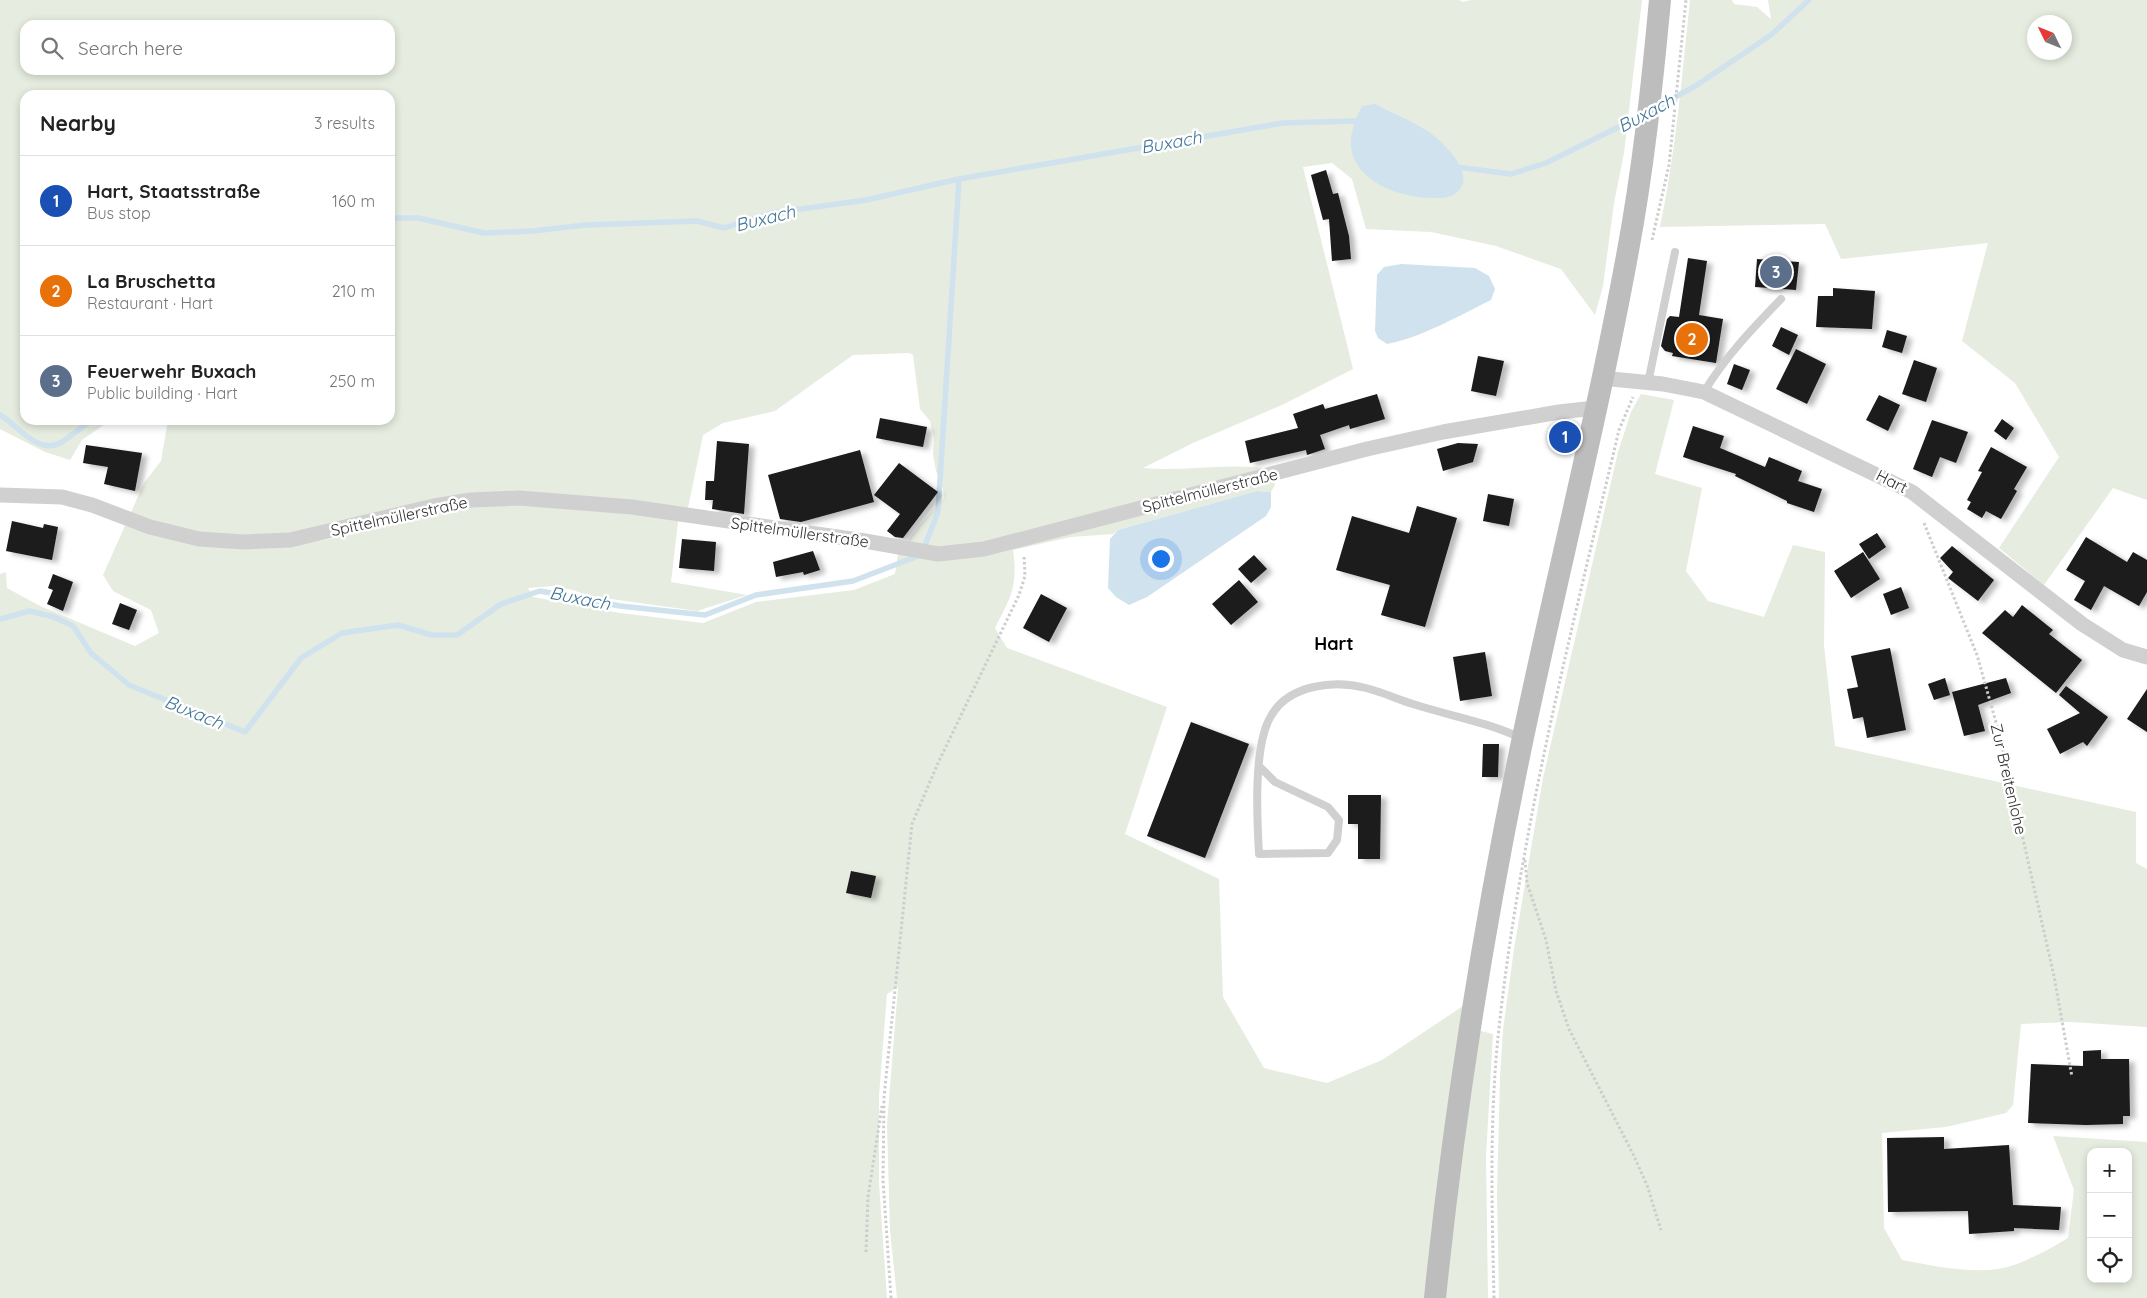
<!DOCTYPE html>
<html lang="en">
<head>
<meta charset="utf-8">
<style>
	:root { --surface:#fff; --page:#f6f6f6; --text:#222; --muted:#767676; --line:#e0e0e0; --accent:#7c3aed }
	body { margin:0; font-family:Quicksand,sans-serif; background:var(--page); color:var(--text) }
	.controls { position:absolute; right:15px; bottom:15px; display:grid; overflow:hidden; border-radius:10px; box-shadow:0 2px 8px #0003 }
	.controls button { width:45px; height:45px; display:grid; place-items:center; padding:0; border:0; border-bottom:1px solid var(--line); background:var(--surface); color:var(--text); font:25px sans-serif }
	.compass { position:absolute; left:2027px; top:15px; width:45px; height:45px; border-radius:50%; background:var(--surface); box-shadow:0 2px 8px #0003; rotate:313deg }
	.you { position:absolute; left:1160px; top:558px; width:18px; height:18px; margin:-12px; border:4px solid #fff; border-radius:50%; background:#1a73e8; box-shadow:0 0 0 8px #1a73e833 }
	.badge { display:grid; place-items:center; width:32px; height:32px; border-radius:50%; background:var(--accent); color:#fff; font-size:16px; font-weight:700 }
	.pin { position:absolute; translate:-50% -50%; border:2px solid #fff; box-shadow:0 1px 5px #0006 }
	.list { margin:0; padding:0; list-style:none }
	h2 { display:flex; justify-content:space-between; align-items:center; height:65px; margin:0; padding:0 20px; font-size:21px }
	h2 small { font-size:16px; font-weight:400; color:var(--muted) }
	.list li { display:grid; grid-template-columns:32px 1fr auto; gap:15px; align-items:center; box-sizing:border-box; height:90px; padding:0 20px; border-top:1px solid var(--line) }
	.list b { display:block; font-size:19px; white-space:nowrap }
	.list p { margin:0; font-size:16px; white-space:nowrap; color:var(--muted) }
	.list em { font-size:16px; font-style:normal; color:var(--muted) }
	.icon { flex:none; width:28px; height:28px; fill:none; stroke:currentColor; stroke-width:2; stroke-linecap:round; stroke-linejoin:round }
	.map { position:relative; flex:none; width:2147px; height:1298px; overflow:hidden }
	.search { position:absolute; background:var(--surface); box-shadow:0 2px 8px #0003; left:20px; top:20px; width:375px; height:55px; display:flex; align-items:center; gap:12px; box-sizing:border-box; padding:0 18px; border-radius:15px; color:var(--muted); font-size:19px }
	.panel { position:absolute; background:var(--surface); box-shadow:0 2px 8px #0003; left:20px; top:90px; width:375px; height:335px; border-radius:15px }
	.map>svg:first-child { display:block }
</style>
</head>
<body>
<div class="map">
<svg width="2147" height="1298" viewBox="0 0 2147 1298">
	<defs>
		<filter id="shadow"><feDropShadow dx="5.5" dy="3" stdDeviation="2.5" flood-color="#0004"/></filter>
	</defs>
	<rect width="100%" height="100%" fill="#fff"/>
	<path fill="#e6ecdf" fill-rule="evenodd" d="M0,0H1459L1463,2L1471,0H1642L1624,153L1614,203L1603,286L1595,315L1561,269L1496,246L1431,232L1366,229L1352,179L1332,163L1303,167L1353,369L1284,404L1193,443L1143,468C1185,472 1228,462 1270,469L1275,485L1271,492L1257,491L1118,530L1113,534L1071,537L1013,550C1018,587 1011,596 995,628L1007,648L1167,707L1125,834L1219,879L1223,997L1264,1068L1327,1083L1382,1060L1463,1006L1427,1298H897L890,1230L887,1125L898,987L887,994L879,1096V1183L887,1298H0V574L6,572L7,588L40,606L135,646L159,633L151,610L113,591L103,575L144,483L161,461L168,420H390V95H25V420H111L82,440L70,460L45,452L0,429ZM25,25H390V70H25ZM1361,167L1452,196C1416,200 1386,193 1361,167ZM909,353L913,355L920,409L930,421L934,438L933,454L936,471L943,488L944,498L918,527L898,554L895,574L854,590L756,602L703,623L620,613L533,597L528,588L552,586L573,590L590,596L697,611L747,595L671,582L678,522L680,519C602,513 523,497 445,510C426,513 408,520 389,525C341,537 293,549 243,548L515,492L688,508L703,435L723,423L775,411L853,355Z
		M1690,0H1732L1734,4L1757,7L1771,19L1768,0H2147V500L2113,488L2044,585L1999,548L2059,457L2015,383L1962,341L1988,243L1841,259L1825,224L1660,227C1676,151 1682,76 1690,0ZM2034,22H2064V52H2034Z
		M1641,394L1674,400L1655,474L1702,488L1686,571L1708,601L1764,617L1793,545L1825,552L1824,645L1835,746L2136,812V863L2147,869V1027L2072,1022L2021,1024L2013,1105L2006,1113L1946,1127L1882,1133L1884,1228L1902,1260C1933,1266 1966,1273 1998,1269C2017,1267 2052,1248 2068,1238L2074,1190L2053,1136L2147,1142V1298H1499L1497,1193L1500,1077L1503,1030L1514,949L1543,778L1618,452L1631,412ZM2091,1152H2128V1279H2091Z
		M1481,1031L1493,1034L1486,1156L1488,1298H1441L1476,1035Z"/>
	<path fill="#cfe2ee" d="M1375,104C1392,113 1410,120 1426,130C1443,141 1482,178 1453,195C1448,198 1440,198 1434,198C1405,198 1362,186 1352,153C1348,137 1355,120 1362,106Z
		M1401,264L1475,268L1489,276L1495,289L1491,300C1458,316 1423,337 1387,344L1378,338L1375,331L1377,275L1384,267Z
		M1257,491L1271,492V507L1266,516L1147,597L1129,605L1116,597L1108,588L1110,539L1118,530Z"/>
	<g fill="none" stroke-linecap="round" stroke-linejoin="round">
		<path stroke="#cfe2ee" stroke-width="5.5" d="M1656,108L1697,85L1771,35L1809,0
			M1456,167L1511,174L1546,163L1643,115
			M390,218H418L484,233L533,231L586,225L697,221L724,228L772,213L866,200L959,179L1283,123L1354,121L1360,124
			M0,415C18,425 37,455 60,443C71,437 81,427 92,420
			M925,545L938,512L959,179
			M0,619L29,611L54,617L73,626L91,653L129,685L245,732L301,658L342,633L398,625L432,635H457L501,604L540,591L620,606L705,615L756,595L853,581L918,556"/>
	</g>
	<path fill="#1a1a1a" filter="url(#shadow)" d="M1326,170L1333,194L1338,193L1349,236L1351,259L1332,261L1329,219L1323,220L1311,175Z
		M1688,258L1707,261L1699,315L1723,319L1716,363L1672,356L1673,353L1665,351L1661,346L1667,319L1670,316L1679,317Z
		M1757,259L1799,262L1796,290L1755,287Z
		M1833,288L1875,291L1872,329L1816,327L1818,296H1833Z
		M1781,327L1798,335L1789,355L1772,346Z
		M1887,330L1907,336L1902,353L1882,347Z
		M1796,349L1826,364L1807,404L1776,389Z
		M1478,356L1504,361L1496,396L1471,391Z
		M1914,360L1937,368L1926,402L1902,394Z
		M1734,364L1750,370L1742,390L1727,384Z
		M1377,394L1385,419L1350,429L1349,425L1320,435L1325,449L1307,455L1306,450L1250,463L1245,441L1298,428L1293,414L1323,404L1325,409Z
		M1879,395L1900,405L1888,431L1866,420Z
		M880,418L927,427L923,447L876,438Z
		M2002,419L2014,428L2006,440L1994,431Z
		M1932,420L1968,432L1956,463L1940,457L1932,477L1913,469Z
		M1693,426L1724,436L1720,448L1765,467L1769,457L1802,471L1798,481L1822,489L1814,512L1787,503V501L1735,476L1736,474L1683,457Z
		M717,441L749,444L744,514L712,509L713,500H705L706,481H714Z
		M1458,443L1478,444L1473,462L1443,471L1437,449Z
		M86,445L142,453L135,491L104,484L108,467L83,463Z
		M1991,447L2027,467L2014,489L2017,491L2001,519L1986,511L1982,518L1967,509L1971,502L1967,500L1982,472L1978,471Z
		M860,450L874,502L801,522L780,519L768,475Z
		M899,463L938,492L903,538L895,537L887,531L900,514L874,495Z
		M1488,494L1514,499L1509,526L1483,521Z
		M1417,506L1457,518L1425,627L1381,615L1390,585L1336,570L1352,516L1409,533Z
		M12,521L43,528L44,524L58,527L52,560L6,551Z
		M1877,533L1886,547L1869,559L1859,544Z
		M2086,537L2127,562L2133,552L2147,560V592L2139,606L2104,586L2091,610L2074,600L2085,581L2066,570Z
		M682,539L716,542L714,571L679,568Z
		M1952,546L1994,580L1978,601L1948,578L1953,572L1940,558Z
		M813,551L820,570L804,575L803,572L776,577L773,562Z
		M1863,552L1880,579L1851,598L1834,571Z
		M1254,555L1267,569L1251,583L1238,569Z
		M53,574L73,582L63,611L47,604L53,590L48,588Z
		M1239,580L1258,602L1231,625L1212,604Z
		M1901,587L1909,608L1891,615L1883,594Z
		M1041,594L1067,608L1049,642L1023,628Z
		M120,603L137,610L129,630L112,624Z
		M2022,605L2053,630L2049,634L2082,660L2056,693L1982,633L2005,610L2013,617Z
		M1890,648L1906,730L1867,738L1863,717L1853,719L1847,689L1858,687L1851,656Z
		M1485,652L1492,696L1460,701L1453,657Z
		M1945,678L1950,695L1934,700L1928,684Z
		M2006,678L2011,693L1978,705L1985,731L1964,736L1952,692Z
		M2066,686L2108,717L2087,746L2083,742L2060,754L2047,729L2080,713L2059,695Z
		M2147,689V732L2127,719Z
		M1191,722L1249,744L1205,858L1147,836Z
		M1483,744H1499L1498,777H1482Z
		M1348,795H1381L1380,859H1358V824H1348Z
		M851,871L876,876L871,898L846,893Z
		M2101,1050V1059H2129L2130,1116H2123V1124L2086,1125L2028,1123L2031,1064L2083,1066V1051Z
		M1944,1137V1149L2009,1145L2013,1205L2061,1207L2059,1230L2014,1228V1231L1969,1234L1968,1211L1888,1212L1887,1138Z"/>
	<g fill="none" stroke-linecap="round" stroke-linejoin="round">
		<path stroke="#cdcdcd" stroke-width="3" stroke-dasharray="2.5 2.5" stroke-linecap="butt" d="M1652,240L1669,165L1686,0
			M1924,523L1977,655L1999,733L2054,976L2072,1077
			M1525,860L1527,883L1546,940L1556,991L1569,1029L1633,1154L1647,1185L1661,1230
			M866,1252L868,1197L882,1106
			M891,1298L883,1180L884,1097L912,824L938,763L1019,595L1025,576L1024,555
			M1494,1298C1492,1208 1489,1118 1499,1028C1521,826 1572,628 1619,430L1633,397"/>
		<path stroke="#d0d0d0" stroke-width="8" d="M1648,383L1675,252
			M1704,392C1725,357 1753,328 1781,299
			M1260,767L1275,782L1328,807L1339,820L1337,840L1328,853L1259,854C1257,819 1253,745 1271,716C1289,684 1335,680 1366,688C1382,692 1397,699 1413,704C1450,716 1484,721 1521,738"/>
		<path stroke="#d0d0d0" stroke-width="15" d="M1601,378L1663,384L1704,392L1912,492L2082,624L2123,650L2147,657
			M0,495L62,497L92,505L150,527L199,539L244,542L290,540L434,506L471,500L519,498L632,507L865,541L938,554L984,549L1367,449L1443,432L1559,412L1595,408"/>
		<path stroke="#bdbdbd" stroke-width="22" d="M1435,1298C1454,1112 1484,925 1522,742C1556,580 1597,419 1627,256C1643,171 1652,86 1660,0"/>
	</g>
	<g text-anchor="middle" dominant-baseline="central" stroke-width="5" stroke-linejoin="round" paint-order="stroke">
		<g font-size="16" fill="#333" stroke="#fff">
			<text transform="translate(1892 481) rotate(27)">Hart</text>
			<text transform="translate(1210 490) rotate(-14)">Spittelmüllerstraße</text>
			<text transform="translate(399 516) rotate(-12)">Spittelmüllerstraße</text>
			<text transform="translate(800 532) rotate(8)">Spittelmüllerstraße</text>
			<text transform="translate(2009 779) rotate(77)">Zur Breitenlohe</text>
		</g>
		<g font-size="18" font-style="italic" fill="#3f7597" stroke="#fff">
			<text transform="translate(1646 113) rotate(-28)">Buxach</text>
			<text transform="translate(1171 142) rotate(-10)">Buxach</text>
			<text transform="translate(765 218) rotate(-14)">Buxach</text>
			<text transform="translate(580 598) rotate(11)">Buxach</text>
			<text transform="translate(194 712) rotate(22)">Buxach</text>
		</g>
		<g font-size="18" font-weight="bold" fill="#000" stroke="#fff">
			<text x="1334" y="643">Hart</text>
		</g>
	</g>
</svg>
<div class="controls">
<button>+</button>
<button>−</button>
<button><svg class="icon" aria-label="locate" viewBox="0 0 24 24"><circle cx="12" cy="12" r="6"/><path d="M12 2v4M12 18v4M2 12h4M18 12h4"/></svg></button>
</div>
<svg class="compass" viewBox="-18 -18 36 36"><path d="M0-13l5 13h-10z" fill="#e53935"/><path d="M0 13l5-13h-10z" fill="#767676"/></svg>
<div class="you"></div>
<div class="pin badge" style="left:1565px;top:437px;background:#1a4fb4">1</div>
<div class="pin badge" style="left:1692px;top:339px;background:#e8710a">2</div>
<div class="pin badge" style="left:1776px;top:272px;background:#5c6f8a">3</div>
<div class="search"><svg class="icon" aria-label="search" viewBox="0 0 24 24"><circle cx="10" cy="10" r="6"/><path d="M15 15l6 6"/></svg>Search here</div>
<section class="panel">
<h2>Nearby<small>3 results</small></h2>
<ul class="list">
<li><span class="badge" style="background:#1a4fb4">1</span><div><b>Hart, Staatsstraße</b><p>Bus stop</p></div><em>160 m</em></li>
<li><span class="badge" style="background:#e8710a">2</span><div><b>La Bruschetta</b><p>Restaurant · Hart</p></div><em>210 m</em></li>
<li><span class="badge" style="background:#5c6f8a">3</span><div><b>Feuerwehr Buxach</b><p>Public building · Hart</p></div><em>250 m</em></li>
</ul>
</section>
</div>
</body>
</html>
